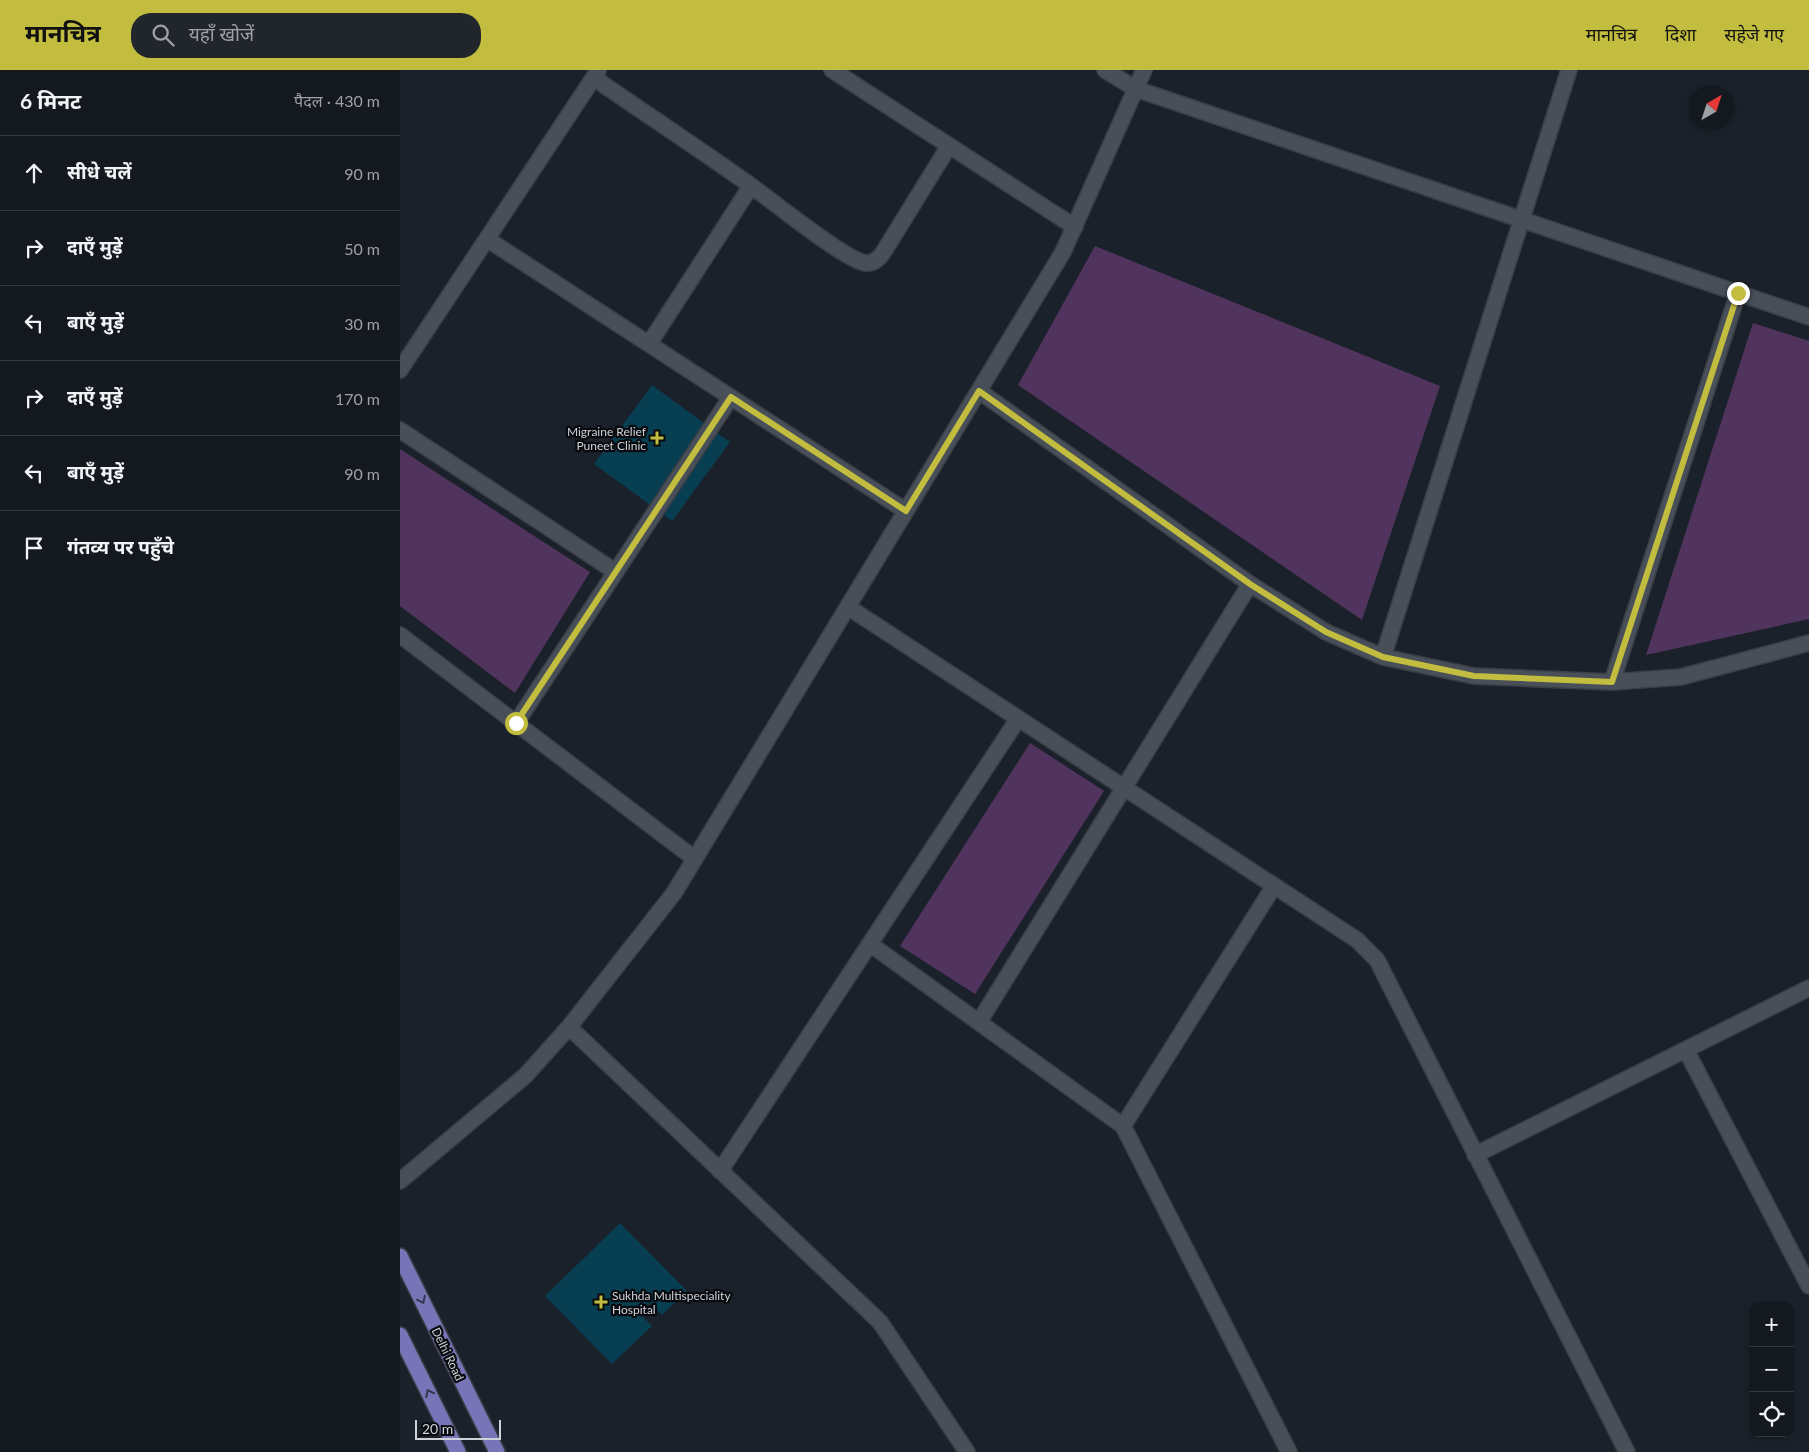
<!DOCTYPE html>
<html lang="hi">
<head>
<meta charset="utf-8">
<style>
	:root { --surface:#141920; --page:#21262d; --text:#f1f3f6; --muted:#9da0a5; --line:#33383e; --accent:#c2bd3f }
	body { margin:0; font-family:Lato,"Noto Sans Devanagari",sans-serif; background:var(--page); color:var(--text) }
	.controls { position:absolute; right:15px; bottom:15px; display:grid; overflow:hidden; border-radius:10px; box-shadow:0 2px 8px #0003 }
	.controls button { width:45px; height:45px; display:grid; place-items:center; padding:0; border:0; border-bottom:1px solid var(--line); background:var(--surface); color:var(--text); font:25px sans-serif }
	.compass { position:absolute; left:1289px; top:15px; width:45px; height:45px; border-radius:50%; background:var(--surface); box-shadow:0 2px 8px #0003; rotate:39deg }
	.scale { position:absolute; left:15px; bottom:12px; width:86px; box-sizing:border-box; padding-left:5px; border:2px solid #ced2d8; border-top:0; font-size:14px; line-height:18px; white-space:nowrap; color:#ced2d8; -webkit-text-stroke:4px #080a0e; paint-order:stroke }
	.stop { position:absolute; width:15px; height:15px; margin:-11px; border:4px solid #c2bd3f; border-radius:50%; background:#fff }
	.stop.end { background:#c2bd3f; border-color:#fff; box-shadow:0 1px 5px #0008 }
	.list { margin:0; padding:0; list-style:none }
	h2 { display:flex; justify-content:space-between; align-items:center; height:65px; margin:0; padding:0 20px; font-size:21px }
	h2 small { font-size:16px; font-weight:400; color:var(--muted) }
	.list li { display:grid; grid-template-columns:32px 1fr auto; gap:15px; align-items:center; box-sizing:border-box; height:75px; padding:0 20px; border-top:1px solid var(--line) }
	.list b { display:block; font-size:19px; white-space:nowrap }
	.list em { font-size:16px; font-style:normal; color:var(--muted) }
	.icon { flex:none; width:28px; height:28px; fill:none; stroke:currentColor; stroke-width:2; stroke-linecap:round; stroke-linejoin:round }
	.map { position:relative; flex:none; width:1409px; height:1382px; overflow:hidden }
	header { display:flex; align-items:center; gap:30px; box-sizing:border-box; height:70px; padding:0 25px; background:var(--accent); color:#111 }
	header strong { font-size:24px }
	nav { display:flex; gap:28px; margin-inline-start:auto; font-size:18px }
	.search { width:350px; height:45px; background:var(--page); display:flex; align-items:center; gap:12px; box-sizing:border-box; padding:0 18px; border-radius:20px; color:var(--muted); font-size:19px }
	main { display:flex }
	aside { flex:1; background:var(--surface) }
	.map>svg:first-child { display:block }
</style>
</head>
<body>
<header>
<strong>मानचित्र</strong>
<div class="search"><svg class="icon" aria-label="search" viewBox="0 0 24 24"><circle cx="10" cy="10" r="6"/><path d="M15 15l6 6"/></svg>यहाँ खोजें</div>
<nav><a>मानचित्र</a><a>दिशा</a><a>सहेजे गए</a></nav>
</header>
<main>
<aside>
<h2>6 मिनट<small>पैदल · 430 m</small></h2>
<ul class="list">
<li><svg class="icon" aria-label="ahead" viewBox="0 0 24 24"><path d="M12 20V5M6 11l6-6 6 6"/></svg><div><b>सीधे चलें</b></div><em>90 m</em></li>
<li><svg class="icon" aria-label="right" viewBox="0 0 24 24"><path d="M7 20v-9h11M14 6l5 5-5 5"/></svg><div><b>दाएँ मुड़ें</b></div><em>50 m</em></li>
<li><svg class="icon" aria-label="left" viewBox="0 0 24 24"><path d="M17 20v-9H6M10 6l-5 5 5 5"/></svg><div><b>बाएँ मुड़ें</b></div><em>30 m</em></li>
<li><svg class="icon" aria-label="right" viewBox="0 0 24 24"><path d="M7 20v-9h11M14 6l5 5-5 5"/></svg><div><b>दाएँ मुड़ें</b></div><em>170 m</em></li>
<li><svg class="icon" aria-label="left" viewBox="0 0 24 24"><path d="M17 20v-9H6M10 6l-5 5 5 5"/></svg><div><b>बाएँ मुड़ें</b></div><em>90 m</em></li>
<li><svg class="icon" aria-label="arrive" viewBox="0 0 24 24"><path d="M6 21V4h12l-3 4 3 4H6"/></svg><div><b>गंतव्य पर पहुँचे</b></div></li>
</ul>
</aside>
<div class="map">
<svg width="1409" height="1382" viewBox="0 0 1409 1382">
	<rect width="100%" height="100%" fill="#1b212a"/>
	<path fill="#51345d" d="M695,176L1040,316L962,550L618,315Z
		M1353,253L1409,271V549L1246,585Z
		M0,379L190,502L115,623L0,536Z
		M630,673L704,721L575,924L500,876Z"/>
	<path fill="#073e51" d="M252,315L330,372L272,451L194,394Z
		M220,1153L287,1221L262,1245L250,1233L240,1244L252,1256L212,1294L145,1226Z"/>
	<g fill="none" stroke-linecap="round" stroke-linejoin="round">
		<defs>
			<path id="street" d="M432,0L675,157
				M705,0L736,19L1409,247
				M194,8C246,44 299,79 350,115C371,130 446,191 466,193C476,194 482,185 486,178L549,76
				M87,169L506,441
				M249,274L351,116
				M0,300L198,1
				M579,321L850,514L926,562L983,587L1074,606L1212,612L1281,607L1409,573
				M0,360L216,502
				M448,537L957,870L977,890L1227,1382
				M0,565L295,789
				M983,587L1169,0
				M1212,612L1338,223
				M116,653L331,327
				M470,874L723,1056L889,1382
				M579,952L850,514
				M169,957L480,1252L567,1382
				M1286,980L1409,1216
				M723,1056L874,816
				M1075,1085L1409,918
				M320,1101L618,649
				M0,1111L125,1006L169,957L274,823L663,182L744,0"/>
			<path id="primary" d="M0,1186L97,1382
				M0,1265L58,1382"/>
		</defs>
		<use href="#street" stroke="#3a3e45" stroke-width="18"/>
		<use href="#primary" stroke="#3a3e45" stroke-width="18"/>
		<use href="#street" stroke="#484f59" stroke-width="15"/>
		<use href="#primary" stroke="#7775b7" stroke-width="15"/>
	</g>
	<defs><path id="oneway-chevron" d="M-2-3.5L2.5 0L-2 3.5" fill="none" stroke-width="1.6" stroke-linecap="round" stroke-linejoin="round" transform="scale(1.25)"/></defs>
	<g stroke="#343552">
		<use href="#oneway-chevron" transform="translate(22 1230) rotate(64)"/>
		<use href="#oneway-chevron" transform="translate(29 1323) rotate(-117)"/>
	</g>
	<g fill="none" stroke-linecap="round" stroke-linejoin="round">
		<path stroke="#c2bd3f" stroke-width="6" d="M116,653L331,327L506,441L579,321L850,514L926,562L983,587L1074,606L1212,612L1338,223"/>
	</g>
	<g fill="#c2bd3f" stroke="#080a0e" stroke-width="2">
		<path d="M254.5 360.5h5v5h5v5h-5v5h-5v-5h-5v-5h5z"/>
		<path d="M198.5 1224.5h5v5h5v5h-5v5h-5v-5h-5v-5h5z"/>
	</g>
	<g text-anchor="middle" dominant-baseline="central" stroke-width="4.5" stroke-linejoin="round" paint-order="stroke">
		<g font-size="12" fill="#ced2d8" stroke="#080a0e" text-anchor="end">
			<text x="246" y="361">Migraine Relief<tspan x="246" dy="14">Puneet Clinic</tspan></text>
			<text x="212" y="1225" text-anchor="start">Sukhda Multispeciality<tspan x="212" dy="14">Hospital</tspan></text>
		</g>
		<g font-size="12" fill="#ced2d8" stroke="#080a0e">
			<text transform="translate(48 1284) rotate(64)">Delhi Road</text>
		</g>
	</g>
</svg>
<div class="controls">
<button>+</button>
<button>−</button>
<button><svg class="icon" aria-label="locate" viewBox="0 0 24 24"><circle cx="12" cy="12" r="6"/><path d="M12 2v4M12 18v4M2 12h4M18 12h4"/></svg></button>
</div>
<svg class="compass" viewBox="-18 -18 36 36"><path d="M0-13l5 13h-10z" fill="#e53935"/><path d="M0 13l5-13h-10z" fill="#9da0a5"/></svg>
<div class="scale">20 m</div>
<div class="stop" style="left:116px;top:653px"></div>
<div class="stop end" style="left:1338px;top:223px"></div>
</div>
</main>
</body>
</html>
